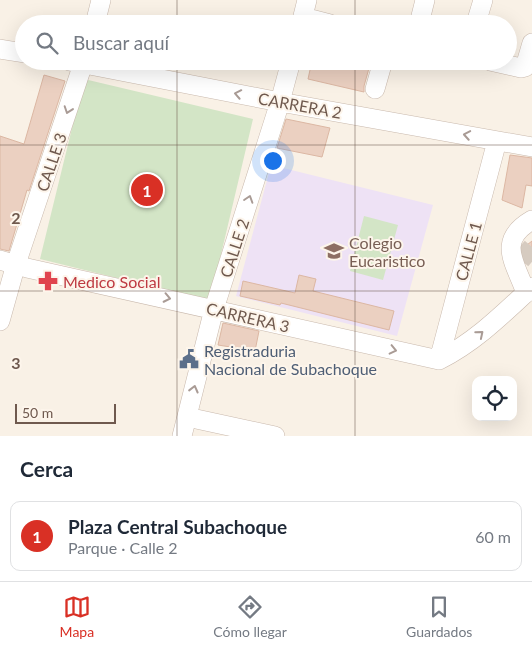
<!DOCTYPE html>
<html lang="es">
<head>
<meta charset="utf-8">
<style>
	:root { --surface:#fff; --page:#f2f2f3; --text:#1f2937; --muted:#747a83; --line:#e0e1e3; --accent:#d93025 }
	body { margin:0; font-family:Lato,sans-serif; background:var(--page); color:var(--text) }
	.controls { position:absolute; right:15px; bottom:15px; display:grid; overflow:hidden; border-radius:10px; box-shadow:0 5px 20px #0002 }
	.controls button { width:45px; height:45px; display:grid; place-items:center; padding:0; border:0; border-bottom:1px solid var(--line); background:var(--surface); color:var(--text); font:25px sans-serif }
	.scale { position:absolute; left:15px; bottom:12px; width:101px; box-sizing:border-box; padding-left:5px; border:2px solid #6f594e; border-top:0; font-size:14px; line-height:18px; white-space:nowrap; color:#6f594e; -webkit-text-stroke:4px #fdf5eb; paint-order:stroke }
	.you { position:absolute; left:272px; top:160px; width:18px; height:18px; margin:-12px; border:4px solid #fff; border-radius:50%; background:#1a73e8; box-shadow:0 0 0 8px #1a73e833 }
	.badge { display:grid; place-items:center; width:32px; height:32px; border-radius:50%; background:var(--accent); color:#fff; font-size:16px; font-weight:700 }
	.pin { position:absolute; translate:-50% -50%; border:2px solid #fff; box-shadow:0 1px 5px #0006 }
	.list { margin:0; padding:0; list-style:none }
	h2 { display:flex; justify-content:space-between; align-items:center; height:65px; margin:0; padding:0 20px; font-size:21px }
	h2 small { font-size:16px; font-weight:400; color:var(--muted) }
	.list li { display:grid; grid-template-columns:32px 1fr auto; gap:15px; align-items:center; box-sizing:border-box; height:70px; margin:0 10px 10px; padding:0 10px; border:1px solid var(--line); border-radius:10px }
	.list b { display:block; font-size:19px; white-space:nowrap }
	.list p { margin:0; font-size:16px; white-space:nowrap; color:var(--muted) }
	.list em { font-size:16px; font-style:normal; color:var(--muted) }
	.icon { flex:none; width:28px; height:28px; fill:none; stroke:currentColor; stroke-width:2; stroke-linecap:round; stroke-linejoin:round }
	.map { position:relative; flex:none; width:532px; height:436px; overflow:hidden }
	.search { position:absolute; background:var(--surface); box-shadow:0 5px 20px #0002; left:15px; right:15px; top:15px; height:55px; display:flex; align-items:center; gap:12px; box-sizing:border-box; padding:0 18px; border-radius:28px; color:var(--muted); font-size:19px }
	.sheet { height:145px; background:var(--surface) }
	nav { display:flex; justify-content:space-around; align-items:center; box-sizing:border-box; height:70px; border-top:1px solid var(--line); background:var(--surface); font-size:14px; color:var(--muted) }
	nav a { display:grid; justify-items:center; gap:2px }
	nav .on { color:var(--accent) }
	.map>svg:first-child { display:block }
</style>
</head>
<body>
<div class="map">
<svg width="532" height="436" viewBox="0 0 532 436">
	<rect width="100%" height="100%" fill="#f9f1e6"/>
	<path fill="#eee2f5" d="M271,165L433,205L397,336L236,296Z"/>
	<path fill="#d3e5c6" d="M84,79L253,119L210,301L40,259Z
		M364,216L398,225L383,280L350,271Z"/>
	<path fill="#ebd0c1" stroke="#dcb7a3" d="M312,61H371L364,86V92L308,79Z
		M44,75L65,81L29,191L27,190L9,251L0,249V136L24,144Z
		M286,119L330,128L322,157L277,148Z
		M510,155L532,158V186L526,185L522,208L502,200Z
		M138 186a9 9 0 1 1 18 0a9 9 0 1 1-18 0Z
		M532,241V259L526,264L523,248Z
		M299,275L316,279L313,291L394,311L389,330L281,303L280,305L240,296L243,281L295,293Z
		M223,323L259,331L255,351L218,345Z"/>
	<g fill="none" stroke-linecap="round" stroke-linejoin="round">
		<path stroke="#d6cbc0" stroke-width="19" stroke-dasharray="19 9" stroke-linecap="butt" d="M521,260L532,247"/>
		<defs>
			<path id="minor" d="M303,17L330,24
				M477,20L483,0
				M95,24L101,0
				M301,24L307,0
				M419,24L425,0
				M0,49L24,53
				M69,61L280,102L532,147
				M490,61L521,68L525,67L532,43
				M375,89L383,61
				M0,260L27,268L439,360C475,342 503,314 532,287
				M526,293C515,262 496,241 532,220
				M0,321L16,264L84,61
				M439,360L497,141
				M187,417L275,436
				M182,436L214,309L280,102L291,61"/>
		</defs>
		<use href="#minor" stroke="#c9b9ad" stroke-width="20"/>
		<use href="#minor" stroke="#fff" stroke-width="19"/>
	</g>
	<defs><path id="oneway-chevron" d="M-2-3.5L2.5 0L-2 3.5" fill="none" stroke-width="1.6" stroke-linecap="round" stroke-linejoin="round" transform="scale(1.25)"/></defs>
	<g stroke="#a99b95">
		<use href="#oneway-chevron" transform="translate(238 94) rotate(-169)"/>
		<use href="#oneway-chevron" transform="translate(68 110) rotate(109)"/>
		<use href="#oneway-chevron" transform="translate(467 135) rotate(-170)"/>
		<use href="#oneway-chevron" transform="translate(249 199) rotate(-72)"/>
		<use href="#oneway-chevron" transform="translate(167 298) rotate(12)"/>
		<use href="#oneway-chevron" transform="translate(480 334) rotate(-40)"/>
		<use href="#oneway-chevron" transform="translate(393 350) rotate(13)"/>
		<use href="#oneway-chevron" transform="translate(194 389) rotate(-76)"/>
	</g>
	<path fill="none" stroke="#6f594e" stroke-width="1" stroke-opacity="0.55" d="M177,0V24M355,0V24M177,61V436M355,61V436M0,145H532M0,291H532"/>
	<defs>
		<symbol id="school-bare" viewBox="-9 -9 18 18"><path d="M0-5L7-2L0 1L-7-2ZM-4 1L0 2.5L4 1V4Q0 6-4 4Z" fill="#8d6e63" stroke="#fdf5eb" stroke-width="2.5" paint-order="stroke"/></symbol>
		<symbol id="pharmacy-bare" viewBox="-9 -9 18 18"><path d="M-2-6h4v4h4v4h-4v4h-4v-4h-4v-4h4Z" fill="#e0444e" stroke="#fdf5eb" stroke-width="2.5" paint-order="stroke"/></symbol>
		<symbol id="civic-bare" viewBox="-9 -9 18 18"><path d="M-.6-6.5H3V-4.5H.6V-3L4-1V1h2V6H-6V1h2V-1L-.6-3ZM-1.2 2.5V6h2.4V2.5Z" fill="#5c6f8a" stroke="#fdf5eb" stroke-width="2.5" paint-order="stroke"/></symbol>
	</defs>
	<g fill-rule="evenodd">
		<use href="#school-bare" x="320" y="237" width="28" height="28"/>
		<use href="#pharmacy-bare" x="34" y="267" width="28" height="28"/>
		<use href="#civic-bare" x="175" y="345" width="28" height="28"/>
	</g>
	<g text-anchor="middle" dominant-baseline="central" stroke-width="4" stroke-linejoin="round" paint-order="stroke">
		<g font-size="16" fill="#6f594e" stroke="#fdf5eb">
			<text transform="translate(300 105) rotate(10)">CARRERA 2</text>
			<text transform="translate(51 162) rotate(-71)">CALLE 3</text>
			<text transform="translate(234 248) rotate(-72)">CALLE 2</text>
			<text transform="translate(468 251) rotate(-75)">CALLE 1</text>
			<text transform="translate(248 317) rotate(13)">CARRERA 3</text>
		</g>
		<g font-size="16" fill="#785e54" stroke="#fdf5eb" text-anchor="start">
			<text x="349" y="242">Colegio<tspan x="349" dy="18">Eucaristico</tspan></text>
		</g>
		<g font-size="16" fill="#be3a42" stroke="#fdf5eb" text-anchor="start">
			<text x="63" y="281">Medico Social</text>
		</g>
		<g font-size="16" fill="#4e5e75" stroke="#fdf5eb" text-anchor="start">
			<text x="204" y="350">Registraduria<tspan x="204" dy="18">Nacional de Subachoque</tspan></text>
		</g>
	</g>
	<g font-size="16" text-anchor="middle" font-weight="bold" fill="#6f594e" stroke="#fdf5eb" stroke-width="4" stroke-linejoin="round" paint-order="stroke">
		<text x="16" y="224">2</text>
		<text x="16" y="369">3</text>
	</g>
</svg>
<div class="controls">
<button><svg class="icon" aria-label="locate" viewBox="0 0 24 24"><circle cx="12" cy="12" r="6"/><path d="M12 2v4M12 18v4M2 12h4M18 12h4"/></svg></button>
</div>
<div class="scale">50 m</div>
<div class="you"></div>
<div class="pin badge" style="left:147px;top:190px">1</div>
<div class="search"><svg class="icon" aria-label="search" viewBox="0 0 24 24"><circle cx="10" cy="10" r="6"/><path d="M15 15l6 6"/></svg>Buscar aquí</div>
</div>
<section class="sheet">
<h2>Cerca<small></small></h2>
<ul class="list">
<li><span class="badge">1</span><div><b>Plaza Central Subachoque</b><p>Parque · Calle 2</p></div><em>60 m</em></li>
</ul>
</section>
<nav>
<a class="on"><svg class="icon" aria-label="map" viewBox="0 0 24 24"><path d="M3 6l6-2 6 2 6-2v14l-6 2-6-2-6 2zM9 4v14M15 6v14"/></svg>Mapa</a>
<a><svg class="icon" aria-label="directions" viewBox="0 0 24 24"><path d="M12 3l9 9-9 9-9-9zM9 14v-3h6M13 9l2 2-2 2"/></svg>Cómo llegar</a>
<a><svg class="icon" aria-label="saved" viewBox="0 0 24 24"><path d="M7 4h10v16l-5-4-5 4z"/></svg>Guardados</a>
</nav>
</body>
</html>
